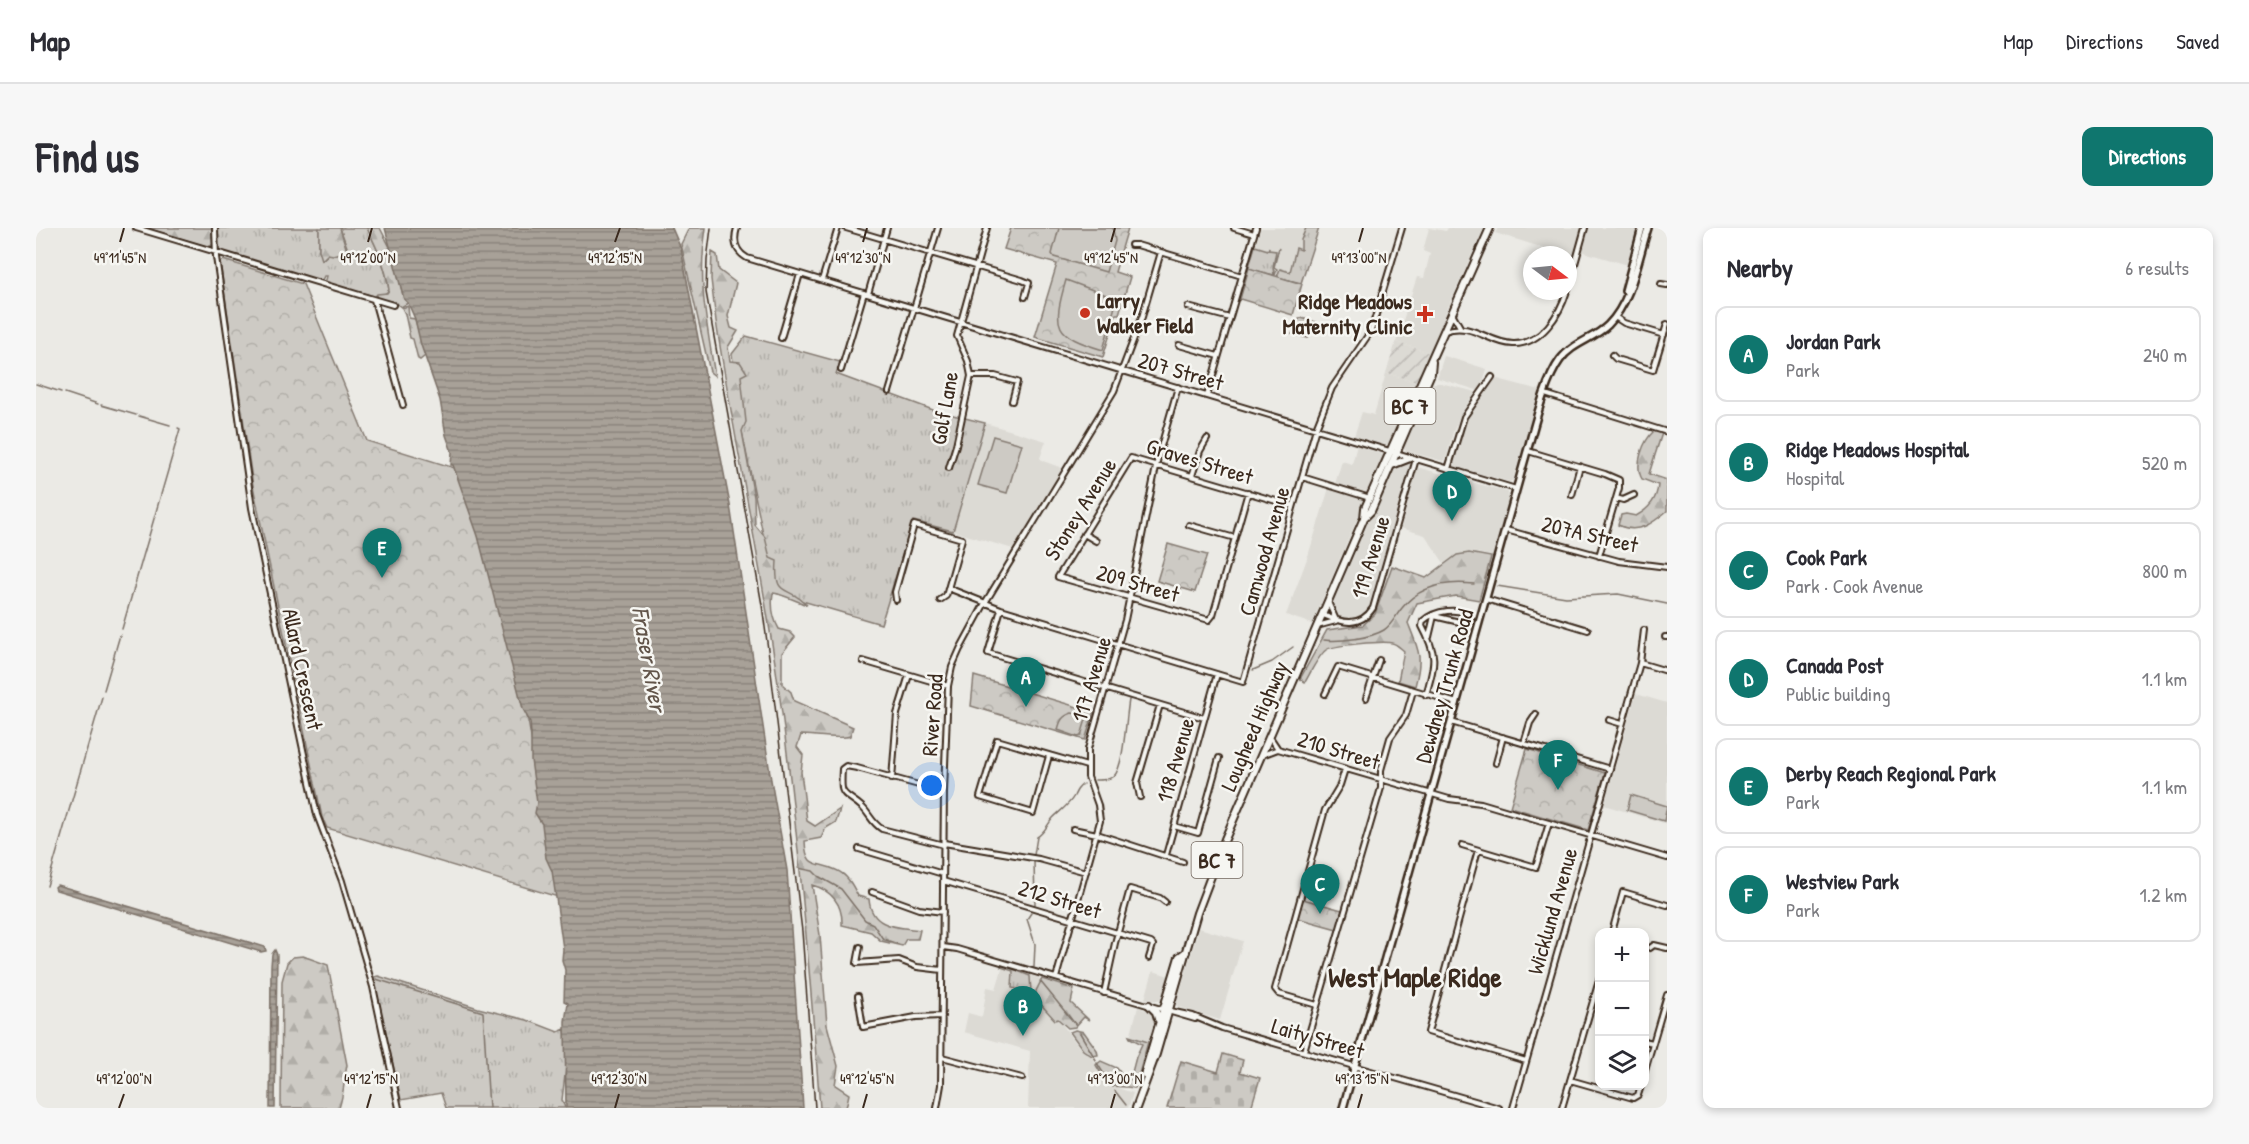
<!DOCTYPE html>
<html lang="en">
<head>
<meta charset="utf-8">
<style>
	:root { --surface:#fff; --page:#f7f7f7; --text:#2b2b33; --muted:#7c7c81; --line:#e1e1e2; --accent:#0f766e }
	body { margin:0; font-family:"Patrick Hand",sans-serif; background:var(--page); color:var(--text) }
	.controls { position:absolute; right:18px; bottom:18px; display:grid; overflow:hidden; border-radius:12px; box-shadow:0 3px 9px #0003 }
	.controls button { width:54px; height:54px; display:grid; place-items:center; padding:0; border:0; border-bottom:2px solid var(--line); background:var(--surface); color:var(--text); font:30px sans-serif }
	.compass { position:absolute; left:1487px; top:18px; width:54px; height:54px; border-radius:50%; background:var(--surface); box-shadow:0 3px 9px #0003; rotate:106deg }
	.you { position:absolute; left:896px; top:558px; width:21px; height:21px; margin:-15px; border:4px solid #fff; border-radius:50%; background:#1a73e8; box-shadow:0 0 0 9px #1a73e833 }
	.badge { display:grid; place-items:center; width:39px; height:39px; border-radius:50%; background:var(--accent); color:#fff; font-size:20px; font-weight:700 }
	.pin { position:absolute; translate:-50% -50px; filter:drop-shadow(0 2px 3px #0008) }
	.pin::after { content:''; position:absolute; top:32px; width:21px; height:18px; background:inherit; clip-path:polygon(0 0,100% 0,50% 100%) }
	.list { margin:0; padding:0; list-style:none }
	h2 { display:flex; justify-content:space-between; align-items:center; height:78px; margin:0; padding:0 24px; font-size:26px }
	h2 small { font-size:20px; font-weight:400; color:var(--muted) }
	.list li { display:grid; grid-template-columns:39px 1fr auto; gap:18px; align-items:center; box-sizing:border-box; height:96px; margin:0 12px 12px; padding:0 12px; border:2px solid var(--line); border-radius:12px }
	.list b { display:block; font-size:22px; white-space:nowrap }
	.list p { margin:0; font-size:20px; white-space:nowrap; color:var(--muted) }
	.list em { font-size:20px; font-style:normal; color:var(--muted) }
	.icon { flex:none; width:33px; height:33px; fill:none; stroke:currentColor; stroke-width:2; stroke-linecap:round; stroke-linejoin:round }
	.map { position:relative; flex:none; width:1631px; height:880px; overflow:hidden; border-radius:12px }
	header { display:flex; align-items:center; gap:36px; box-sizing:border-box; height:84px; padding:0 30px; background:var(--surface); border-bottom:2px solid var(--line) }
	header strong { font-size:28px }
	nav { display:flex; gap:33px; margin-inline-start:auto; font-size:21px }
	.intro { display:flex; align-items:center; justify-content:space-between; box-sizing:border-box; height:144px; padding:0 36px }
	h1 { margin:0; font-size:42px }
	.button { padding:15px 27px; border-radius:12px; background:var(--accent); color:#fff; font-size:21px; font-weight:700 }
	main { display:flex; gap:36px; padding:0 36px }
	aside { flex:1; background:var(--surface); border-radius:12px; box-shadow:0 3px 9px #0003 }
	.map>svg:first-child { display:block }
</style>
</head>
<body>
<header>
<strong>Map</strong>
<nav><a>Map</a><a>Directions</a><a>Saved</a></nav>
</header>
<div class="intro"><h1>Find us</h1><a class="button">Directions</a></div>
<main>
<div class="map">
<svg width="1631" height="880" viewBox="0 0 1631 880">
	<defs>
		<pattern id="industrial-furrows" width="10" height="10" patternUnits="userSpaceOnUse" patternTransform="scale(1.5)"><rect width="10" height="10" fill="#dcdad4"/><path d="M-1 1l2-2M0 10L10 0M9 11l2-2" fill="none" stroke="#bebbb6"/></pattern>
		<pattern id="grass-tufts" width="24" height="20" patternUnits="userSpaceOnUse" patternTransform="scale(1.5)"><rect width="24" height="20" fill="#cdcac4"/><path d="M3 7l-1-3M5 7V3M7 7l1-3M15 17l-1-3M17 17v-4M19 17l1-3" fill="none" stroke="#b1aea8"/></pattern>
		<pattern id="forest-firs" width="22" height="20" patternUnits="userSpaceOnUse" patternTransform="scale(1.5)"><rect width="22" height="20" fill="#cdcac4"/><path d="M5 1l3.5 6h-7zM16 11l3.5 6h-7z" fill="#b1aea8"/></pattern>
		<pattern id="cemetery-stones" width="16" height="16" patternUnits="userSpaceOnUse" patternTransform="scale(1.5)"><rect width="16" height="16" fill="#cdcac4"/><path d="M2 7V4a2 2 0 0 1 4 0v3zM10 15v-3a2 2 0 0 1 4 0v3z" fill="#b1aea8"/></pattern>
		<pattern id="park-crowns" width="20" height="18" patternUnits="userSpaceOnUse" patternTransform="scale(1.5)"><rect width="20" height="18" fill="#cdcac4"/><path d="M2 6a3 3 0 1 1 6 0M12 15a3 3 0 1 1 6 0" fill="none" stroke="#b1aea8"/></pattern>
		<pattern id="water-rules" width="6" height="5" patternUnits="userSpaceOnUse" patternTransform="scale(1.5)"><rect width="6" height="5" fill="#a8a198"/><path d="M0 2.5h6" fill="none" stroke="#8a837b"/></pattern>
	</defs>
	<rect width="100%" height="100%" fill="#ebeae5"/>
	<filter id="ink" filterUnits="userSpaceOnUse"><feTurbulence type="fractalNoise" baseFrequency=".0167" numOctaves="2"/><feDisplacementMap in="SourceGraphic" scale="12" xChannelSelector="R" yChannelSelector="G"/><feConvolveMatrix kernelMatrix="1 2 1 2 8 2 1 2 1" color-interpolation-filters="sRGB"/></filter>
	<g filter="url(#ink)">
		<path fill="#dcdad4" d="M1225,0H1282L1257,87L1204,71Z
			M1393,0L1410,3L1412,0H1448L1410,84L1394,125L1360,114L1381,49L1388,50L1394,26L1387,23Z
			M1462,0H1602L1592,37L1541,22L1538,29L1459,5Z
			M1408,128L1451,141L1444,163L1401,150Z
			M1350,145L1381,154L1355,214L1350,217L1318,208L1326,184L1338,187Z
			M1458,150L1504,162L1477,252L1474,254L1419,239L1417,235L1433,187L1449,166Z
			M1397,155H1405L1440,164L1427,182L1417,204L1411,228L1407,233L1370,223L1367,220Z
			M949,195L1010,213L1004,230L1007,233L1026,240L977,321L917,303Z
			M1321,217L1348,227L1334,263L1331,264L1299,256L1306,233L1316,236Z
			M1370,234L1375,236L1376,240L1335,379L1322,391L1305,390L1298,383V372L1356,240Z
			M1384,240L1472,264L1473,272L1456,328L1434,324L1422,326L1408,335L1389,307L1365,300L1381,241Z
			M1293,260L1326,270L1328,275L1276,396L1250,387L1272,328Z
			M1600,466L1631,475V596L1568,577Z
			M1163,700L1207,713L1184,792L1142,779L1140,776Z
			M967,738L1003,750L1014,780L1043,819L1054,826L1065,844L1079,859L1097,865L1092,880H992L994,823L928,804L932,785L946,789L951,759L960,761Z
			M1117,743L1133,748L1125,772L1121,773L1109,771Z
			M1102,779L1118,785L1120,793L1113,815L1094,809Z"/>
		<path fill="url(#industrial-furrows)" d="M1360,114L1394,125L1381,154L1350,145Z"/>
		<path fill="url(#grass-tufts)" stroke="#847a71" stroke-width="1.5" d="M181,0H283V22L287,31L293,26L309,24L311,19L304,0H331C341,20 350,39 353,62C341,78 306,61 289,56L291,48H288L285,54L280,53L184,23L181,20Z
			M1270,0H1283L1265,55L1241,49L1244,41L1254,44L1260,20L1265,22V12Z
			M1219,18L1232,22L1233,19V22L1240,23L1237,39L1243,20L1238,39L1241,41L1239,47L1237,40L1238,47L1214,41L1203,73Z
			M710,108L804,134L800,146L897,182L949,195L917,303L877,293L845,396L739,365L706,204L696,126Z
			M967,737L994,748L995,764L976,760L977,743L965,739Z
			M342,748L442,780L491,792L522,804L529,801L532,822L526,872L529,880H410L405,865L365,872L338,753V749Z"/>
		<path fill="url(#forest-firs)" stroke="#847a71" stroke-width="1.5" d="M110,0H176L177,16L173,19Z
			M283,0H304L311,23L297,27L292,26L286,32L283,22Z
			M331,0H344L357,25L368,71L372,75L365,79L358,74L338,70L341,66L351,65L353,62C350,39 341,20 331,0Z
			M653,0H670C661,52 671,97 679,148L674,144L645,16Z
			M676,24L681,27L683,42L700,55L692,88L695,100L702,103L692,119L694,133L704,134L711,145L705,148L710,194L706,203L718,269L719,297L729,309L734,330L741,333C738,371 751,356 771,377C762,374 744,365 737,365C735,378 736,389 743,401L754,404L759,409L746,425V456L755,464L758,473L817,499L814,508C805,512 777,507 765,507L761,519L767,527L765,544L771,593L779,598L804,581L800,594L790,600L785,610L769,613C770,641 780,633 800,642C812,647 817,658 822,668L833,671C835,700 861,699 884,702L882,711H870L866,718L845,713L835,704L806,697C807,676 795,662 776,657L784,707L791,797L802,838L799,857L813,866L810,880H784C773,734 761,587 740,442C723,325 698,210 680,93L675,51Z
			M372,78L373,90L379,91L389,128L384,132L382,131L377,111L374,110L369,86L366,80Z
			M1618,203L1626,205L1613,246L1631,252V283C1617,295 1602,307 1582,297L1585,287L1590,286L1600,288C1613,281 1621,271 1622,257L1606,251C1598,237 1607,213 1618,203Z
			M1433,325L1455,329L1443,372L1420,368L1381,375L1372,395C1383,423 1387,428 1379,458L1362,453L1368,423C1364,420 1361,416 1356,415C1348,413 1296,417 1290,422C1282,428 1275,444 1269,454L1264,451L1291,402L1327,397L1339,386L1356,338L1390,350L1421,327Z
			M267,728L292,737L311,837C308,851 308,866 303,880H245L246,753L251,735L257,729Z
			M1006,751L1038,761L1035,775L1053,792L1048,789L1039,799L1032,800L1022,791L1019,792L1000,771V763Z
			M1039,802L1048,804L1061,822L1062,827L1056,828L1047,822L1034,804Z
			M1093,808L1112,814L1099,860C1071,855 1078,867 1060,837L1065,833L1081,840L1089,851L1094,852L1100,829L1106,816L1094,810Z"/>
		<path fill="url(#cemetery-stones)" stroke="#847a71" stroke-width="1.5" d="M1187,826L1207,832L1204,844L1224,850L1215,880H1131L1145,833L1182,844Z"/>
		<path fill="url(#park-crowns)" stroke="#847a71" stroke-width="1.5" d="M975,0H1092L1079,44L1094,49L1083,86H1080L1067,129L999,109L1021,36L968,21Z
			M187,32L267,56L331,213L419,240L442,306L492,492L522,669L291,600L286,589L217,258L184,34Z
			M1213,40L1266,56L1257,87L1204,71Z
			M1265,90L1280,94L1278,102L1275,101L1272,110L1256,106L1261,100L1262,92Z
			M1132,316L1171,327L1159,364L1121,353Z
			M938,448L1058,484L1049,512L935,478Z
			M1491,521L1569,545L1552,602L1474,579Z
			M1267,671L1306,682L1301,701L1261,690Z"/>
		<path fill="#cdcac4" stroke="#847a71" stroke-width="1.5" d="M1023,0H1077L1079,13L1070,44L1018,29L1016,26Z
			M1030,52L1081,71L1067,122C1018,107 1016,100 1030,52Z
			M957,208L986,216L971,265L942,257Z
			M1036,485L1051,488L1045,508L1042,509L1022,502C1024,493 1026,488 1036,485Z
			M1595,567L1631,578L1628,593L1591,582Z"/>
		<path fill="url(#water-rules)" stroke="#7c7167" stroke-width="1.5" d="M349,0H636L645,21L694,277L735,552L751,642L767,880H530L529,793L532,775L528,773L529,742L526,732L527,721L520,670L516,643L510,630L506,596L499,585L501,575L495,532V506L494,494L487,481L442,308L417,237H415L416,224L410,207L404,172L385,117L379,91L372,75L368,71Z
			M21,657L229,719L230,723L225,724L20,662L19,659Z
			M239,722L241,727L239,880H234L235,738L236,726Z"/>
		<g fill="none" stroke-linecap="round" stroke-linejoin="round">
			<path stroke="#7c7167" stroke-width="1.5" d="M0,156L25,164
				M29,165L62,176
				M65,177L100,187
				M103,188L134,197
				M1461,358L1530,369L1582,366L1631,376
				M86,401L144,201L142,200
				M1288,412C1304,414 1335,410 1348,402C1356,397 1360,387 1366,380C1384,357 1411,353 1438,356
				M1217,442L1236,434L1257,419
				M68,462L84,407
				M1059,552C1066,552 1072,552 1078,548C1088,539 1090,488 1093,472
				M998,627L1001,609C1009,604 1011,597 1017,590C1024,583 1033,577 1038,568C1041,562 1042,560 1047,556
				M998,633L999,676
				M762,640L777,643L782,648L805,661L829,692L837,696L847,711L862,716
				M11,658L66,469
				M995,685L991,691L999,716L998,739
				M340,751L447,784L453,880
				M1004,753L1040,797
				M1044,805L1060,832
				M1061,835L1076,859
				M1079,863L1090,877"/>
			<defs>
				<path id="minor" d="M100,0L357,77
					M179,0L180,29L216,280L253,456L281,587L306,653L337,759L363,880
					M701,0C697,13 699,23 711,30L1480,261
					M810,0L986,52L993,55L989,69
					M1198,0L1218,6
					M1095,17H1101L1206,48
					M786,52L802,0
					M1625,56L1631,57
					M1532,61L1549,0
					M832,66L851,0
					M338,72L367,177
					M1152,79L1194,90
					M1416,85L1424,99
					M1579,89L1588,95L1628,107
					M1409,103C1435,93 1452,115 1477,116C1505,117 1524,86 1531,63
					M745,110L764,46
					M1143,117L1182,128
					M1576,127L1580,131L1617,142L1631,96
					M805,142L828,65
					M935,148H959L981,154L976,173
					M853,164L902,0
					M1509,166L1631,204
					M1171,168L1220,0
					M1492,223L1569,246L1583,252V260L1563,328
					M913,240L920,217L935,148L932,133L921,108L951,0
					M1412,241L1428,189L1456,149
					M1156,248L1164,223L1171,211
					M1266,249L1334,270
					M1212,264L1177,387L1173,392L1022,349L1095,230L1257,278
					M1536,267L1544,238
					M1580,270L1587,272L1598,267
					M1153,297L1199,310
					M1470,302L1583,333L1631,339
					M1048,306L1060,313
					M912,360L965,381L1207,454L1280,200L1296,160L1335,103L1366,0
					M1450,371L1552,402
					M860,372L859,364L878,297L926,311L910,368L904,372
					M1292,374L1300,392
					M965,381L952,425L1168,490
					M1287,387C1306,395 1324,400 1337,380L1380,231
					M1281,398L1300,393
					M1393,409L1398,388
					M1629,409H1631
					M827,433L912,458
					M1604,435L1631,443
					M1289,466L1302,439L1421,475
					M1390,467C1399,435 1402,428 1386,398L1387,393C1398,383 1425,377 1435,391L1432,396L1398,388
					M1330,470L1343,432
					M1573,492L1586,496
					M1415,494L1574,541
					M1234,509L1242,521
					M1488,515L1494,495L1500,486
					M1226,527L1242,521L1413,571L1445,575L1631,630
					M1013,528L997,585L944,569L961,512L1051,538
					M1460,535L1467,509
					M856,551L861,486L873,447
					M1104,569L1101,555L1124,477
					M1138,598L1162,605L1183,530
					M1037,601L1061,606L1147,634
					M908,615L1003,631L1050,644
					M908,617L846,601C836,595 834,587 827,580C807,562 804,572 806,541L810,538L821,540L908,564
					M1426,617L1500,639L1513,595
					M823,621L907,646
					M1442,622L1392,804L1490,833
					M1130,627L1181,446
					M907,653L1115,715L1117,717L1113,730
					M836,664L883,681L907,684
					M1576,704L1587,664L1631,677
					M824,719L821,735L863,732L881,739L906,742
					M907,719L921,721L1159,791
					M1614,720L1618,717L1631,720
					M1020,750L1064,593L1062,577L1052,549V521L1089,392L1122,229L1142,159
					M1068,765L1079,715L1094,661L1124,670L1129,674
					M822,768L827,799L880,789L906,788
					M1281,777L1243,766L1239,761L1289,582L1304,557L1309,541
					M1134,783L1157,788L1186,800L1463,880
					M1608,813L1617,815
					M1268,823L1345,560V542L1354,510L1370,487L1377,463
					M906,829L986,850
					M1608,846L1631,767
					M1534,852L1597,870L1602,867L1605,858
					M901,880L905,857L908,564L912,458L916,439L924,421L949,375L1078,163L1106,89L1125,24
					M1477,880L1604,435L1608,402
					M1526,880L1564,749"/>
				<path id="major" d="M1589,63L1606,0
					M1307,880L1490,227C1498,200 1508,154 1524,132C1536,115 1558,111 1572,97C1596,73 1602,31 1612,0"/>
				<path id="highway" d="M1356,237L1374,230
					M1329,289L1335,283L1395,145L1396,134
					M1113,777L1120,784L1122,791
					M1108,847L1143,729L1150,724
					M1100,880L1120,826L1161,685L1189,611L1328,290L1329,280L1454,0"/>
			</defs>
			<use href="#minor" stroke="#3b2a1e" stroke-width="8"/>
			<use href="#major" stroke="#3b2a1e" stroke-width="10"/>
			<use href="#highway" stroke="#3b2a1e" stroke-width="10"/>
			<use href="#minor" stroke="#f6f6f2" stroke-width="4"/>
			<use href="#major" stroke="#f6f6f2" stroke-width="5"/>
			<use href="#highway" stroke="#f6f6f2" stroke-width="6"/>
			<path stroke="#3b2a1e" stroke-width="1.5" d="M675,0L671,32L670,64L726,377L734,436L766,703L779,880"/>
		</g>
	</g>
	<path fill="none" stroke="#3b2a1e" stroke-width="2" d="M84,14L88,0M332,14L336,0M579,14L584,0M827,14L831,0M1075,14L1079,0M1323,14L1327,0M83,880L88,866M331,880L335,866M579,880L583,866M827,880L831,866M1075,880L1079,866M1322,880L1326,866"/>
	<g fill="#c8321e" stroke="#f6f6f2" stroke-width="2">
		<circle cx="1049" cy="85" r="6"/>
		<path d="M1386 77h6v6h6v6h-6v6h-6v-6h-6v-6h6z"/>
	</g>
	<g text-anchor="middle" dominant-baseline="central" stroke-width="5" stroke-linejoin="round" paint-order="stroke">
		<g fill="#f6f6f2" stroke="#73675e" stroke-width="1.5">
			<rect x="1348.5" y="160" width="51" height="36" rx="4.5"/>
			<rect x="1155.5" y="614" width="51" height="36" rx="4.5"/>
		</g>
		<g font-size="21" font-weight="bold" fill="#3b2a1e">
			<text x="1374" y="178">BC 7</text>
			<text x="1181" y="632">BC 7</text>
		</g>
		<g font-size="22" font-weight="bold" fill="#3b2a1e" stroke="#f6f6f2" text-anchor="start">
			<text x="1061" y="72">Larry<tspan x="1061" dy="25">Walker Field</tspan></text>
			<text x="1376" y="73" text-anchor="end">Ridge Meadows<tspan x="1376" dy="25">Maternity Clinic</tspan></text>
		</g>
		<g font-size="22" fill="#3b2a1e" stroke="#f6f6f2">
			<text transform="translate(1145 143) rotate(16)">207 Street</text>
			<text transform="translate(908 180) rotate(-80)">Golf Lane</text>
			<text transform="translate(1164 233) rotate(17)">Graves Street</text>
			<text transform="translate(1044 281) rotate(-58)">Stoney Avenue</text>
			<text transform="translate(1554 306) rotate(13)">207A Street</text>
			<text transform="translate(1228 323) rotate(-74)">Camwood Avenue</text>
			<text transform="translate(1334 329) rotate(-73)">119 Avenue</text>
			<text transform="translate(1102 355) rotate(16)">209 Street</text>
			<text transform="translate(267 441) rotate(78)">Allard Crescent</text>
			<text transform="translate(1055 451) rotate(-73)">117 Avenue</text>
			<text transform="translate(1408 458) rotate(-74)">Dewdney Trunk Road</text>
			<text transform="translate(896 487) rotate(-86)">River Road</text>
			<text transform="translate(1218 498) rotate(-67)">Lougheed Highway</text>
			<text transform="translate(1303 522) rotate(17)">210 Street</text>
			<text transform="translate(1139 532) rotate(-74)">118 Avenue</text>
			<text transform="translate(1024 671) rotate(17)">212 Street</text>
			<text transform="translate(1516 683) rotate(-74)">Wicklund Avenue</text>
			<text transform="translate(1282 810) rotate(16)">Laity Street</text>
		</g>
		<g font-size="24" font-style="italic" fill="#615449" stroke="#f6f6f2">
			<text transform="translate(614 431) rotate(80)">Fraser River</text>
		</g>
		<g font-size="28" font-weight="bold" fill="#3b2a1e" stroke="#f6f6f2">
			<text x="1379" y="749">West Maple Ridge</text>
		</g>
	</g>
	<g font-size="15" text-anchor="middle" fill="#3b2a1e" stroke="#f6f6f2" stroke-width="5" stroke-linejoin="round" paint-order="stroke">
		<text x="84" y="35">49°11'45"N</text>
		<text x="332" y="35">49°12'00"N</text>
		<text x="579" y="35">49°12'15"N</text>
		<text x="827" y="35">49°12'30"N</text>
		<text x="1075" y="35">49°12'45"N</text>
		<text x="1323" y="35">49°13'00"N</text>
		<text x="88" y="856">49°12'00"N</text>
		<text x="335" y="856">49°12'15"N</text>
		<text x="583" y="856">49°12'30"N</text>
		<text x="831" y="856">49°12'45"N</text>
		<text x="1079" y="856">49°13'00"N</text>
		<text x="1326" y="856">49°13'15"N</text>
	</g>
</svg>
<div class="controls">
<button>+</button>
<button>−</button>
<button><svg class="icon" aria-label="layers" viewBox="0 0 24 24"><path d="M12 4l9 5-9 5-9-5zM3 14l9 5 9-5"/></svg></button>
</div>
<svg class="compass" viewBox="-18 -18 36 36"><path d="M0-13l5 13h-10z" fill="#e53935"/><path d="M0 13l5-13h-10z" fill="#7c7c81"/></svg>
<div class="you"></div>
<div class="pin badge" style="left:990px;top:479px">A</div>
<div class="pin badge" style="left:987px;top:808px">B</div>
<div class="pin badge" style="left:1284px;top:686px">C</div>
<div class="pin badge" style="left:1416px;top:293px">D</div>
<div class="pin badge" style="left:346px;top:350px">E</div>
<div class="pin badge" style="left:1522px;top:562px">F</div>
</div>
<aside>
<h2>Nearby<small>6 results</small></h2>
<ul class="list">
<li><span class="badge">A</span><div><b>Jordan Park</b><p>Park</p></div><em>240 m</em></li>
<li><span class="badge">B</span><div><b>Ridge Meadows Hospital</b><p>Hospital</p></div><em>520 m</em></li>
<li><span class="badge">C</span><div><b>Cook Park</b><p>Park · Cook Avenue</p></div><em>800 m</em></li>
<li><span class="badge">D</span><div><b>Canada Post</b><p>Public building</p></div><em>1.1 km</em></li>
<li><span class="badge">E</span><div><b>Derby Reach Regional Park</b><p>Park</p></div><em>1.1 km</em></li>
<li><span class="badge">F</span><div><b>Westview Park</b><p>Park</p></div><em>1.2 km</em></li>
</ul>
</aside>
</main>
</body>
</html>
